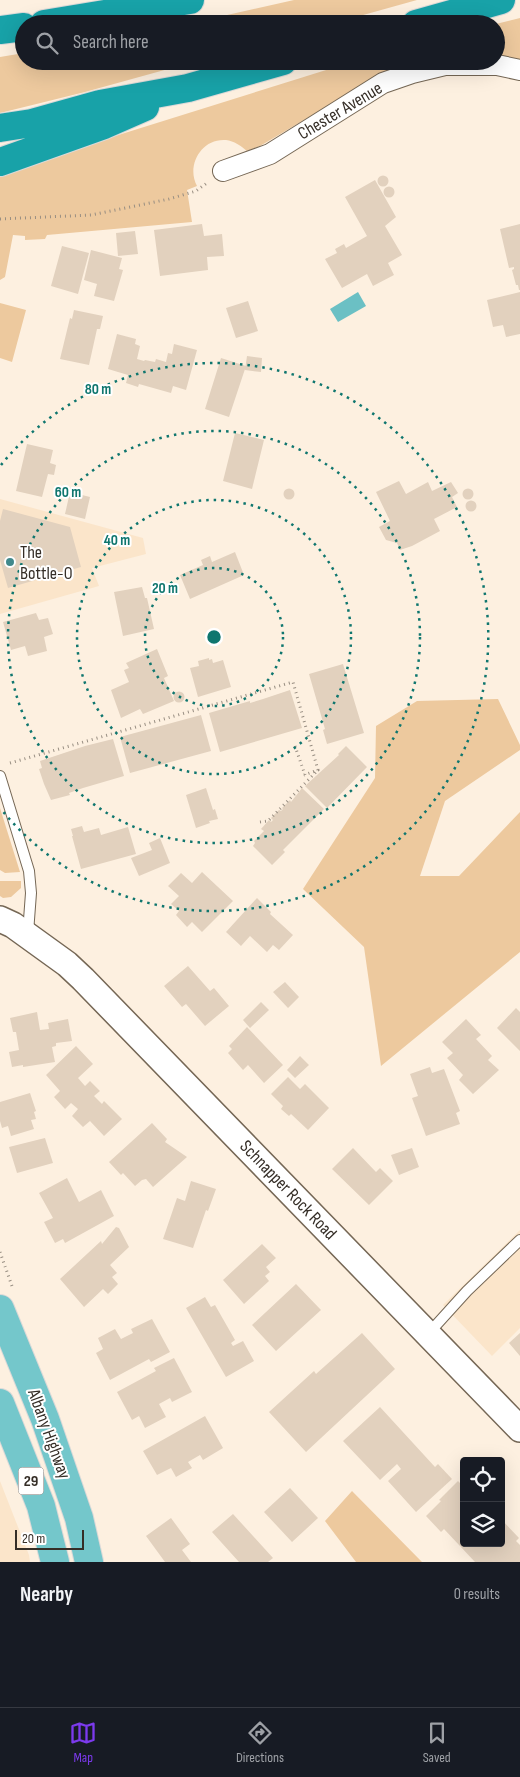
<!DOCTYPE html>
<html lang="en">
<head>
<meta charset="utf-8">
<style>
	:root { --surface:#171b24; --page:#242831; --text:#f1f3f6; --muted:#9ea1a6; --line:#363941; --accent:#7c3aed }
	body { margin:0; font-family:"Sofia Sans Condensed",sans-serif; background:var(--page); color:var(--text) }
	.controls { position:absolute; right:15px; bottom:15px; display:grid; overflow:hidden; border-radius:5px; box-shadow:0 5px 20px #0002 }
	.controls button { width:45px; height:45px; display:grid; place-items:center; padding:0; border:0; border-bottom:1px solid var(--line); background:var(--surface); color:var(--text); font:25px sans-serif }
	.scale { position:absolute; left:15px; bottom:12px; width:69px; box-sizing:border-box; padding-left:5px; border:2px solid #352e27; border-top:0; font-size:14px; line-height:18px; white-space:nowrap; color:#352e27; -webkit-text-stroke:4px #fff; paint-order:stroke }
	.list { margin:0; padding:0; list-style:none }
	h2 { display:flex; justify-content:space-between; align-items:center; height:65px; margin:0; padding:0 20px; font-size:21px }
	h2 small { font-size:16px; font-weight:400; color:var(--muted) }
	.icon { flex:none; width:28px; height:28px; fill:none; stroke:currentColor; stroke-width:2; stroke-linecap:round; stroke-linejoin:round }
	.map { position:relative; flex:none; width:520px; height:1562px; overflow:hidden }
	.search { position:absolute; background:var(--surface); box-shadow:0 5px 20px #0002; left:15px; right:15px; top:15px; height:55px; display:flex; align-items:center; gap:12px; box-sizing:border-box; padding:0 18px; border-radius:28px; color:var(--muted); font-size:19px }
	.sheet { height:145px; background:var(--surface) }
	nav { display:flex; justify-content:space-around; align-items:center; box-sizing:border-box; height:70px; border-top:1px solid var(--line); background:var(--surface); font-size:14px; color:var(--muted) }
	nav a { display:grid; justify-items:center; gap:2px }
	nav .on { color:var(--accent) }
	.map>svg:first-child { display:block }
</style>
</head>
<body>
<div class="map">
<svg width="520" height="1562" viewBox="0 0 520 1562">
	<rect width="100%" height="100%" fill="#fdf0e0"/>
	<path fill="#fbe5ca" d="M0,499L143,538L146,554L92,568L99,586L0,614Z
		M520,1230V1328L492,1356L443,1305Z
		M0,1481L29,1555L30,1562H0Z"/>
	<path fill="#edc99e" d="M294,0H417L331,24H187Z
		M520,18V60L496,56V24Z
		M24,53V61H197L85,92L0,113V57Z
		M355,61H413L380,75L260,146L247,151C241,146 234,141 226,140C201,138 186,166 197,186L187,190L192,222L47,235L45,239L25,240V236L13,235L5,277L0,280V172Z
		M0,303L26,310L12,362L0,358Z
		M498,699L520,745V750L445,801L420,876H459L520,812V952L381,1066L364,947L303,889L375,778L376,726L417,701Z
		M0,808L20,872L5,873L0,870Z
		M0,881H21V888L11,897L3,898L0,896Z
		M352,1491L422,1562H356L325,1521Z"/>
	<path fill="#6bc0c4" d="M358,292L366,306L338,322L330,309Z"/>
	<path fill="#e2d1be" d="M377.5 181a5.5 5.5 0 1 1 11 0a5.5 5.5 0 1 1-11 0Z
		M375,180L396,217L385,226L402,255L388,263L394,275L373,286L367,274L342,288L325,259L337,253L335,249L344,244L346,248L367,236L345,197Z
		M383.5 192a5.5 5.5 0 1 1 11 0a5.5 5.5 0 1 1-11 0Z
		M202,224L204,236L222,234L224,256L207,257L208,270L160,276L154,230Z
		M520,224V290H519L518,285H516L512,270L514,269V267L509,268L500,229Z
		M135,231L138,254L118,256L116,233Z
		M62,246L89,253L78,294L51,286Z
		M91,250L122,258L119,269L123,270L114,301L94,296L97,284L84,280Z
		M520,292V334L506,337L503,325L493,327L487,300Z
		M248,301L258,331L236,338L226,308Z
		M74,310L103,316L100,329H97L89,365L60,359L70,318L72,319Z
		M117,334L136,339L135,344L140,346L137,359L144,361L145,360L155,362L156,359L166,362L168,353L172,354L174,344L197,350L186,390L173,386L171,393L139,384L138,387L126,383L128,375L108,369Z
		M247,356L262,358L261,372L245,370Z
		M221,358L246,366L229,417L205,409Z
		M235,433L264,440L252,489L223,481Z
		M27,444L53,450L50,463L56,465L54,475L48,474L42,497L16,491Z
		M399,481L406,494L428,482L432,491L451,482L458,493L452,497L457,507L434,519L440,531L412,546L400,550L397,543L386,540L379,527L390,521L376,492Z
		M283.5 494a5.5 5.5 0 1 1 11 0a5.5 5.5 0 1 1-11 0Z
		M462.5 494a5.5 5.5 0 1 1 11 0a5.5 5.5 0 1 1-11 0Z
		M70,492L90,497L85,519L65,514Z
		M465.5 506a5.5 5.5 0 1 1 11 0a5.5 5.5 0 1 1-11 0Z
		M3,509L70,527L81,567L8,588L0,560V521Z
		M235,552L244,575L190,599L180,575L203,565L201,560L210,556L212,562Z
		M142,587L145,598H147L154,629L123,636L114,592Z
		M36,613L39,620L48,618L53,634L44,637L47,651L28,656L25,646L11,650L3,622Z
		M157,649L168,676L164,678L174,701L143,714L140,709L121,718L111,690L129,682L124,670L129,668L126,663Z
		M209,658V660L212,659L213,663L223,660L231,687L198,697L190,668L199,666L198,661Z
		M343,664L364,733L327,744L323,730L325,729L309,674Z
		M290,690L302,728L220,752L209,713L250,701V703L263,699Z
		M173.5 697a5.5 5.5 0 1 1 11 0a5.5 5.5 0 1 1-11 0Z
		M201,715L211,751L130,773L120,737Z
		M113,739L124,776L83,788L69,793L70,795L51,800L44,784L39,769L42,768L40,761L85,746Z
		M346,746L367,767L327,808L305,786L339,755L338,754Z
		M206,788L213,810L215,809L218,819L209,821L210,823L196,828L186,795Z
		M302,788L324,809L283,850L285,852L272,865L253,846L255,843L254,841L264,831L261,829L269,820L271,822L273,820L271,818L279,810L281,811L283,809L282,808L290,800L291,802Z
		M82,826L84,832L99,828L101,835L128,827L136,854L81,869L72,836H73L71,829Z
		M160,838L170,863L139,876L131,858L152,850L149,843Z
		M202,872L233,901L202,932L192,922L187,927L176,915L179,911L171,904L179,896L168,886L181,873L192,883Z
		M257,898L271,912L270,914L293,935L279,950L273,945L267,952L250,936L241,946L226,932Z
		M188,966L210,991L214,988L229,1006L205,1026L186,1004L182,1007L164,986Z
		M285,982L299,997L288,1008L273,992Z
		M261,1002L269,1010L250,1028L243,1020Z
		M516,1008L520,1012V1051L497,1028Z
		M37,1012L40,1030L49,1029L48,1023L68,1019L72,1041L56,1043V1046L52,1047L55,1062L23,1067V1065L12,1067L9,1052L19,1050L16,1032H13L10,1018Z
		M466,1019L481,1035L476,1039L492,1056L488,1060L499,1070L473,1094L459,1080L463,1075L447,1058L453,1053L442,1042Z
		M247,1027L283,1065L264,1083L248,1065L243,1070L228,1053L232,1049L229,1046Z
		M76,1046L93,1064L78,1078L85,1086L90,1081L100,1091L94,1096L102,1104L104,1101L122,1119L104,1136L90,1121L83,1127L72,1116L78,1109L71,1103L65,1109L54,1097L60,1091L46,1075Z
		M300,1056L309,1065L295,1078L287,1070Z
		M430,1067L432,1073L444,1069L460,1111L456,1113L460,1124L426,1136L412,1098L418,1096L410,1074Z
		M288,1077L300,1089L305,1084L329,1108L308,1130L291,1114L289,1116L281,1109L283,1106L271,1094Z
		M30,1093L36,1111L34,1112L36,1119L31,1120L34,1129L11,1136L8,1126L2,1128L0,1121V1102Z
		M152,1123L167,1139L165,1142L187,1157L153,1187L146,1179L142,1180L135,1186L123,1173L121,1175L109,1162Z
		M45,1138L53,1163L17,1173L9,1147Z
		M353,1148L376,1172L380,1168L393,1181L369,1205L332,1169Z
		M412,1148L419,1167L399,1175L391,1155Z
		M67,1178L79,1202L101,1190L114,1216L65,1243L63,1239L55,1243L44,1222L53,1218L39,1193Z
		M191,1181L216,1189L208,1211L206,1210L193,1248L163,1239L177,1198L185,1201Z
		M116,1227L119,1228L129,1247L110,1265L117,1273L112,1277L118,1284L108,1294L103,1289L84,1307L60,1279L101,1241L102,1244Z
		M262,1244L276,1258L266,1267L270,1272L265,1276L269,1281L244,1304L223,1280Z
		M296,1284L321,1310L276,1351L252,1325Z
		M205,1297L211,1307L215,1305L235,1340L231,1343L233,1346L243,1341L254,1361L226,1377L186,1308Z
		M152,1319L170,1352L151,1362L149,1359L110,1380L96,1353L103,1349L98,1338L115,1329L121,1339L133,1333L131,1329Z
		M362,1333L395,1369L306,1452L269,1412L314,1371L316,1374Z
		M520,1333V1356L509,1343Z
		M174,1358L192,1392L172,1402L170,1398L159,1404L166,1417L145,1428L139,1416L132,1420L117,1392L156,1371L154,1368Z
		M380,1407L435,1467L438,1464L452,1479L416,1512L388,1481L401,1469L397,1464L380,1480L343,1441Z
		M205,1416L223,1448L203,1460L200,1455L188,1462L192,1468L176,1477L171,1468L157,1475L143,1451Z
		M458,1481L464,1487V1543H501V1519L519,1538L516,1541L520,1545V1562H475L444,1529L441,1532L426,1516L441,1501L439,1500Z
		M290,1488L318,1518L292,1542L264,1512Z
		M233,1514L273,1558L268,1562H239L212,1532Z
		M171,1518L190,1544L182,1550L191,1562H165L146,1536Z"/>
	<g fill="none" stroke-linecap="round" stroke-linejoin="round">
		<defs>
			<path id="service" d="M0,776L29,871L31,893L28,933
				M428,1334L467,1291L520,1240"/>
			<path id="minor" d="M223,171L270,154L383,83L412,73L445,65H497L520,70"/>
			<path id="tertiary" d="M0,919L13,925L67,964L83,979L520,1429"/>
			<path id="primary" d="M0,1309L45,1419L79,1518L89,1562
				M0,1403L41,1506L55,1562"/>
			<path id="motorway" d="M44,24L190,0
				M416,24L501,0
				M0,30L24,27
				M0,128L32,123L100,104L188,88L283,61
				M0,162L104,125L145,107"/>
		</defs>
		<use href="#service" stroke="#756755" stroke-width="12"/>
		<use href="#minor" stroke="#756755" stroke-width="22"/>
		<use href="#tertiary" stroke="#756755" stroke-width="28"/>
		<use href="#primary" stroke="#dbd9d8" stroke-width="30"/>
		<use href="#motorway" stroke="#dbd9d8" stroke-width="30"/>
		<path stroke="#988e82" stroke-width="3" stroke-dasharray="1 4" stroke-linecap="butt" d="M0,219L91,215L169,199L196,191L207,183
			M295,746L305,775
			M10,763L293,682L318,770L304,775
			M260,822L268,821L318,770
			M0,1252L13,1289"/>
		<use href="#service" stroke="#fff" stroke-width="10"/>
		<use href="#minor" stroke="#fff" stroke-width="20"/>
		<use href="#tertiary" stroke="#fff" stroke-width="25"/>
		<use href="#primary" stroke="#74c7cb" stroke-width="28"/>
		<use href="#motorway" stroke="#18a2a8" stroke-width="28"/>
	</g>
	<g fill="none" stroke="#0f766e" stroke-width="2.5" stroke-dasharray="2.5 5">
		<circle cx="214" cy="637" r="69"/>
		<circle cx="214" cy="637" r="137"/>
		<circle cx="214" cy="637" r="206"/>
		<path d="M1 465A274 274 0 1 1 1 809"/>
	</g>
	<circle fill="#41898c" stroke="#fff" stroke-width="2" cx="10" cy="562" r="5"/>
	<g text-anchor="middle" dominant-baseline="central" stroke-width="4" stroke-linejoin="round" paint-order="stroke">
		<rect fill="#fff" stroke="#726d68" stroke-width="1" x="18.5" y="1467.5" width="25" height="27" rx="4"/>
		<g font-size="16" font-weight="bold" fill="#352e27">
			<text x="31" y="1481">29</text>
		</g>
		<g font-size="18" fill="#352e27" stroke="#fff">
			<text transform="translate(340 111) rotate(-31)">Chester Avenue</text>
			<text transform="translate(288 1190) rotate(46)">Schnapper Rock Road</text>
			<text transform="translate(49 1434) rotate(70)">Albany Highway</text>
		</g>
		<g font-size="18" fill="#352e27" stroke="#fff" text-anchor="start">
			<text x="20" y="552">The<tspan x="20" dy="21">Bottle-O</tspan></text>
		</g>
	</g>
	<circle cx="214" cy="637" r="8" fill="#0f766e" stroke="#fff" stroke-width="2.5"/>
	<g font-size="15" text-anchor="middle" font-weight="bold" fill="#0f766e" stroke="#fff" stroke-width="4" stroke-linejoin="round" paint-order="stroke">
		<text x="98" y="394">80 m</text>
		<text x="68" y="497">60 m</text>
		<text x="117" y="545">40 m</text>
		<text x="165" y="593">20 m</text>
	</g>
</svg>
<div class="controls">
<button><svg class="icon" aria-label="locate" viewBox="0 0 24 24"><circle cx="12" cy="12" r="6"/><path d="M12 2v4M12 18v4M2 12h4M18 12h4"/></svg></button>
<button><svg class="icon" aria-label="layers" viewBox="0 0 24 24"><path d="M12 4l9 5-9 5-9-5zM3 14l9 5 9-5"/></svg></button>
</div>
<div class="scale">20 m</div>
<div class="search"><svg class="icon" aria-label="search" viewBox="0 0 24 24"><circle cx="10" cy="10" r="6"/><path d="M15 15l6 6"/></svg>Search here</div>
</div>
<section class="sheet">
<h2>Nearby<small>0 results</small></h2>
<ul class="list">
</ul>
</section>
<nav>
<a class="on"><svg class="icon" aria-label="map" viewBox="0 0 24 24"><path d="M3 6l6-2 6 2 6-2v14l-6 2-6-2-6 2zM9 4v14M15 6v14"/></svg>Map</a>
<a><svg class="icon" aria-label="directions" viewBox="0 0 24 24"><path d="M12 3l9 9-9 9-9-9zM9 14v-3h6M13 9l2 2-2 2"/></svg>Directions</a>
<a><svg class="icon" aria-label="saved" viewBox="0 0 24 24"><path d="M7 4h10v16l-5-4-5 4z"/></svg>Saved</a>
</nav>
</body>
</html>
